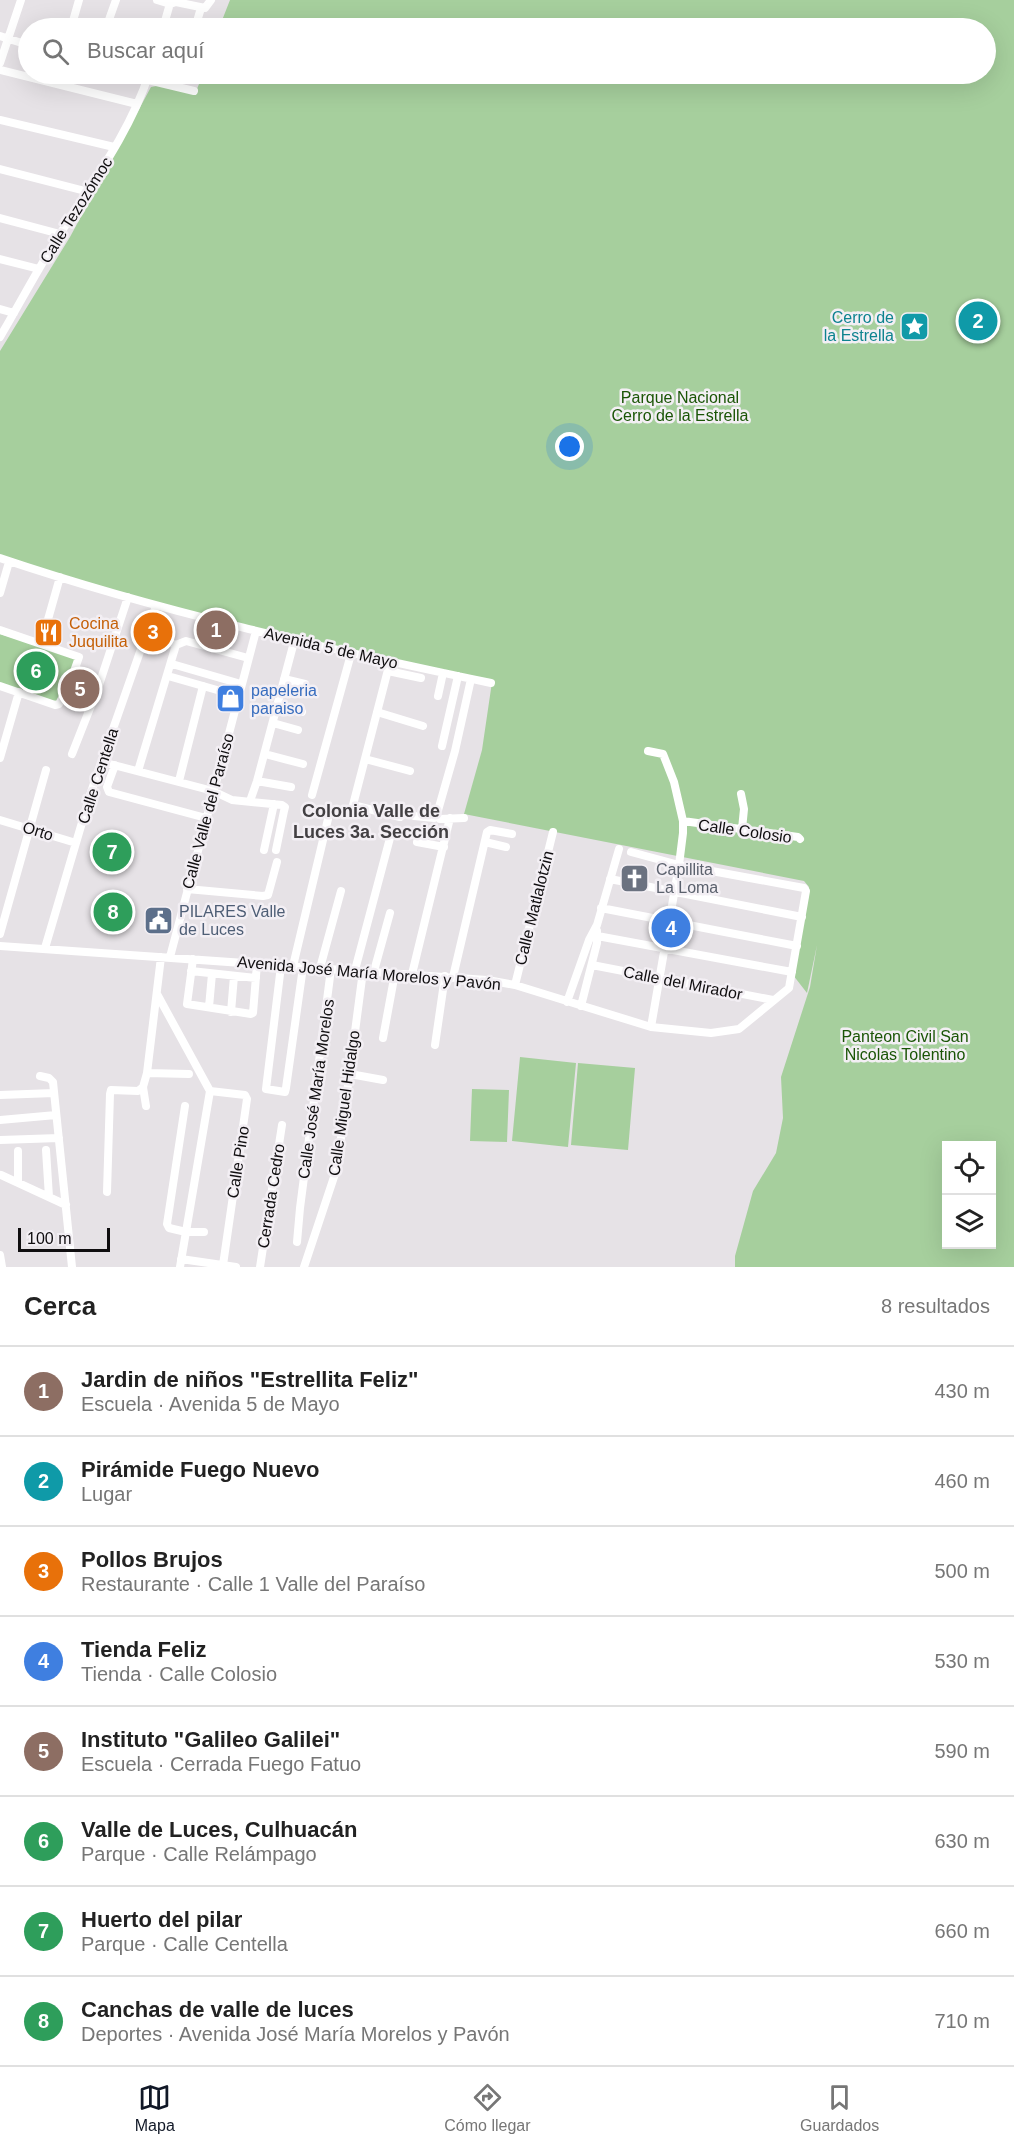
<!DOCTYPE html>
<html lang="es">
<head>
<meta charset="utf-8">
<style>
	:root { --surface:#fff; --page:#f2f2f2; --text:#222; --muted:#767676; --line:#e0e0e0; --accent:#111827 }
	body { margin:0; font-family:Arial,sans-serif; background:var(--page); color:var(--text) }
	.controls { position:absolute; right:18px; bottom:18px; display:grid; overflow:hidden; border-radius:0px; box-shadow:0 6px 24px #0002 }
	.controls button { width:54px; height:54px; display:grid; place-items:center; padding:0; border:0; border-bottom:2px solid var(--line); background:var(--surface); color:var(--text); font:30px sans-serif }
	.scale { position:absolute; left:18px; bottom:15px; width:92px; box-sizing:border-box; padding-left:6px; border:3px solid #100e10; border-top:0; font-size:16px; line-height:21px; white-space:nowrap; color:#100e10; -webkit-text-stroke:4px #f3eff4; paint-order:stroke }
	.you { position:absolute; left:570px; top:447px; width:21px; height:21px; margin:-15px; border:4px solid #fff; border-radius:50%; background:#1a73e8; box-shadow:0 0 0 9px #1a73e833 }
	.badge { display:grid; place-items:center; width:39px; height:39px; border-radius:50%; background:var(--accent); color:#fff; font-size:20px; font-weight:700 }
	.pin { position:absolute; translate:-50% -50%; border:3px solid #fff; box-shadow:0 2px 6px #0006 }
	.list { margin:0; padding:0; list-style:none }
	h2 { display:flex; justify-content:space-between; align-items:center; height:78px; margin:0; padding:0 24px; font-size:26px }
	h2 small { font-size:20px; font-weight:400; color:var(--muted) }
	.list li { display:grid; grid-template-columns:39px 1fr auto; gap:18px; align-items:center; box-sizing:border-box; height:90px; padding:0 24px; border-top:2px solid var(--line) }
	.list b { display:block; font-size:22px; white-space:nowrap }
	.list p { margin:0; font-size:20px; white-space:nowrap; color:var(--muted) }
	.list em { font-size:20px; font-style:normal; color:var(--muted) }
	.icon { flex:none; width:33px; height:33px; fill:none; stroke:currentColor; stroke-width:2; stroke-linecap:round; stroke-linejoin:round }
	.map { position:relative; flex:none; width:1014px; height:1267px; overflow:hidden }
	.search { position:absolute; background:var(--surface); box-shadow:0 6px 24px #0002; left:18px; right:18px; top:18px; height:66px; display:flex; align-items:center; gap:15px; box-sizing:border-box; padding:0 21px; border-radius:33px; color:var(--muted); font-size:22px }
	.sheet { height:798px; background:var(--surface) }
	nav { display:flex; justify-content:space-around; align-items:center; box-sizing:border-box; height:84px; border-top:2px solid var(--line); background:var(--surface); font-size:16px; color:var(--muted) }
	nav a { display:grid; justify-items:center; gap:3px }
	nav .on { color:var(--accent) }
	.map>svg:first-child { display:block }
</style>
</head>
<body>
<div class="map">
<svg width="1014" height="1267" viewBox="0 0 1014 1267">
	<rect width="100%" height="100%" fill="#e6e2e6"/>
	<path fill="#a6cf9d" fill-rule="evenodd" d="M230,0H1014V1267H735V1256L753,1191L776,1153L783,1118L781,1077L810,987L817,945L807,993L793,975L809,894V887L804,881L464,814L482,750L492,682L156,606L0,555V351L70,237L151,87L162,85L195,94L203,74H986V28H219ZM946,1146H992V1244H946Z
		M0,634L77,658L57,702L0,684Z
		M105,845H114L123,856L124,862L104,863Z
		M107,898L123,900L120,926L103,924Z
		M520,1057L576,1063L568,1147L512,1141Z
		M578,1063L635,1068L628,1150L571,1145Z
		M472,1089L509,1090L507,1142L470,1141Z"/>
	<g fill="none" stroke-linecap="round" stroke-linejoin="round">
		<path stroke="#fff" stroke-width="8" d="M157,0L170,4L176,2L205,8L211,0
			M71,28L79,0
			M106,28L116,0
			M163,28L171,0
			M195,28L201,8
			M0,36L28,45
			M0,63L21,0
			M0,70L137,104
			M123,74L194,91
			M175,86L179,74
			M0,120L114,147
			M0,169L89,192
			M0,218L60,234
			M0,259L39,269
			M0,309L14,313
			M0,337C20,303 39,267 60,234C92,183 130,132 149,74
			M0,558C160,612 325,648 491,683
			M0,593L9,562
			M0,630L79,657L71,680L59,704L55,705L0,686
			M147,634L176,645L186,641L248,658
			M41,644L60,577
			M390,662L353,805L400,817
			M172,664L241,684
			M388,671L421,678
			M168,676L238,696
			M284,679L305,684
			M71,680L98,688
			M438,696L443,673
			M277,705L302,712
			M377,712L423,726
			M273,723L298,730
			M442,746L458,676
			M648,751L663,754L674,782L683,821V833L679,865L651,1027
			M72,754L98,688L128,597
			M265,754L303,764
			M0,758L19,692
			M365,759L410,771
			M102,762L213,791L232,800L282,805L285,807L284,811L276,850
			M115,765L107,787L109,792L206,818
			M138,771L176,645
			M179,781L203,686
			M257,781L291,787
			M741,794L744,809L742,829
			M312,795L351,654
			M250,801L257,781L294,642
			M414,816L434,818L437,814L455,751L471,679
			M440,819L464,818
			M0,820L76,843
			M683,821L798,837L800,839
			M417,842L444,847
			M485,842L506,847
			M264,850L274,804
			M610,879L802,917
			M187,889L263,896L268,895L277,862
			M601,908L797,946
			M0,934L46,770
			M592,935L792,972
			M0,946L487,980L515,985L651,1027L711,1033L739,1029L789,988L806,891L804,888L679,865L631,852
			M45,948L91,792L156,606
			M170,957L256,631
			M193,959L187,1004L251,1014L253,1013L257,964
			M592,965L773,1000
			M281,966L266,1089L285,1092L286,1088L303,967
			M293,966L328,819
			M320,968L341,891
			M355,970L390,838
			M191,971L256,978
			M374,971L390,913
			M412,974L450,818
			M453,977L487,832L490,830L512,834
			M515,985L553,832
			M157,994L210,1091L180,1267
			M567,1002L589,940L597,925L619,849
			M581,1006L597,943V931
			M209,1007L212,974
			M231,1012L234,976
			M383,1038L395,973
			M435,1045L445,976
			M147,1073L189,1074
			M350,1074L383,1080
			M40,1076L49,1078L53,1082L72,1267
			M210,1091L245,1095L247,1099L223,1265
			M0,1095L54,1093
			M146,1106L143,1087L147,1073L161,957
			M185,1106L167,1224L169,1228L186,1232H204
			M0,1120L56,1115
			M0,1140L59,1138
			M46,1150L49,1197
			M18,1151V1182
			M1,1175L66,1205
			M107,1192L110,1094L111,1090L138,1091L143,1087
			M297,1242L300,1208L331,969
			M0,1255L2,1267
			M181,1259L236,1267
			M260,1267L282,1125
			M304,1267L337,1168L363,971"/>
	</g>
	<defs>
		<symbol id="sight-square" viewBox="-11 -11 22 22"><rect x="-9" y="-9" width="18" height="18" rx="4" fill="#0f9aa8" stroke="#f3eff4"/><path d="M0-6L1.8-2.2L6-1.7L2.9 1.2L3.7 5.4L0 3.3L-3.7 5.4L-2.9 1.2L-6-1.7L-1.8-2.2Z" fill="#fff"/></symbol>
		<symbol id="restaurant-square" viewBox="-11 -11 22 22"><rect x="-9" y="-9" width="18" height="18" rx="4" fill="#e8710a" stroke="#f3eff4"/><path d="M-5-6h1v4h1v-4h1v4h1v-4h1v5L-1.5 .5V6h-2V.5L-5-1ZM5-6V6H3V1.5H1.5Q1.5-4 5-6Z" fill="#fff"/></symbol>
		<symbol id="shop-square" viewBox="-11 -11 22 22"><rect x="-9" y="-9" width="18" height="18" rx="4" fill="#3f7fe0" stroke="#f3eff4"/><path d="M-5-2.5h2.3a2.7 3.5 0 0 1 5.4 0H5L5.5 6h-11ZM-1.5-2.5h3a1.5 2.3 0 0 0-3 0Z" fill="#fff"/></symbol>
		<symbol id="church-square" viewBox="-11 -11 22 22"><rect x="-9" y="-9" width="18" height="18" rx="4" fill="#6b7280" stroke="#f3eff4"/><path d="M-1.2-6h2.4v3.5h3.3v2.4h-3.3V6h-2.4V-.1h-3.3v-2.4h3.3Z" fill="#fff"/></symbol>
		<symbol id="civic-square" viewBox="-11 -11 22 22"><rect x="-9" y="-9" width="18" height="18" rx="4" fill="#5c6f8a" stroke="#f3eff4"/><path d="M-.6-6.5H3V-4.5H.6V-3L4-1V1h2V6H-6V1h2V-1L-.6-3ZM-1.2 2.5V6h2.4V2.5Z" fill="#fff"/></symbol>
	</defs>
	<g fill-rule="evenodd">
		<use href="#sight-square" x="898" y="310" width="33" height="33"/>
		<use href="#restaurant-square" x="32" y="616" width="33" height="33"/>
		<use href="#shop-square" x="214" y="682" width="33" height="33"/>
		<use href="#church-square" x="618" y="862" width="33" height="33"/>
		<use href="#civic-square" x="142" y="904" width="33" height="33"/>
	</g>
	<g text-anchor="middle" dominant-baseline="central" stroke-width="5" stroke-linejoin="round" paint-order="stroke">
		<g font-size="16" fill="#100e10" stroke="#f3eff4">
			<text transform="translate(76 210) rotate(-58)">Calle Tezozómoc</text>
			<text transform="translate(331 648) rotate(13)">Avenida 5 de Mayo</text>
			<text transform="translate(98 776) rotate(-72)">Calle Centella</text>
			<text transform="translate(208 811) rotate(-75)">Calle Valle del Paraíso</text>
			<text transform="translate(38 831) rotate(17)">Orto</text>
			<text transform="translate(745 831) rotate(8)">Calle Colosio</text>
			<text transform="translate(534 908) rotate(-76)">Calle Matlalotzin</text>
			<text transform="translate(369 973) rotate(5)">Avenida José María Morelos y Pavón</text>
			<text transform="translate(683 983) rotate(11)">Calle del Mirador</text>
			<text transform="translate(316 1089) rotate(-82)">Calle José María Morelos</text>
			<text transform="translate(344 1103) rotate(-82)">Calle Miguel Hidalgo</text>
			<text transform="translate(238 1162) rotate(-81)">Calle Pino</text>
			<text transform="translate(271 1196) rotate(-81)">Cerrada Cedro</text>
		</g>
		<g font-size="16" fill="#0d838f" stroke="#f3eff4" text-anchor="end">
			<text x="894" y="317">Cerro de<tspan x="894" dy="18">la Estrella</tspan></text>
		</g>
		<g font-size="16" fill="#1a5506" stroke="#f3eff4">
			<text x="680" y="397">Parque Nacional<tspan x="680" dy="18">Cerro de la Estrella</tspan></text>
			<text x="905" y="1036">Panteon Civil San<tspan x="905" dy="18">Nicolas Tolentino</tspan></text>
		</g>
		<g font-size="16" fill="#c56008" stroke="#f3eff4" text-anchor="start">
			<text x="69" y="623">Cocina<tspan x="69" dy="18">Juquilita</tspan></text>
		</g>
		<g font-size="16" fill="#366cbe" stroke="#f3eff4" text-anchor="start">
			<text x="251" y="690">papeleria<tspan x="251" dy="18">paraiso</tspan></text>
		</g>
		<g font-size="16" fill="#5b616d" stroke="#f3eff4" text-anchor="start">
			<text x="656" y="869">Capillita<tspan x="656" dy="18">La Loma</tspan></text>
		</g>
		<g font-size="16" fill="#4e5e75" stroke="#f3eff4" text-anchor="start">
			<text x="179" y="911">PILARES Valle<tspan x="179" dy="18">de Luces</tspan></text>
		</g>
		<g font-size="18" font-weight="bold" fill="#434043" stroke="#f3eff4">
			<text x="371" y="811">Colonia Valle de<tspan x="371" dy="21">Luces 3a. Sección</tspan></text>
		</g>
	</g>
</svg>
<div class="controls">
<button><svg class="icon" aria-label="locate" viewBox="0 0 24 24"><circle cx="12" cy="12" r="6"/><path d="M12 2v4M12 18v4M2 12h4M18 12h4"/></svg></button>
<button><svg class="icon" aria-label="layers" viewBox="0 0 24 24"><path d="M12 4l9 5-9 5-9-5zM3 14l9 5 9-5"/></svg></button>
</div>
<div class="scale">100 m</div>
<div class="you"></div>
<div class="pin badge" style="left:216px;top:630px;background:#8d6e63">1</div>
<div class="pin badge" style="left:978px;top:321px;background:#0f9aa8">2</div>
<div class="pin badge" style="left:153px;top:632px;background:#e8710a">3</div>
<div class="pin badge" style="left:671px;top:928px;background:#3f7fe0">4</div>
<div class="pin badge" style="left:80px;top:689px;background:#8d6e63">5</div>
<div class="pin badge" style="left:36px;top:671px;background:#2e9e5b">6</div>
<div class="pin badge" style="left:112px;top:852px;background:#2e9e5b">7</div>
<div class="pin badge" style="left:113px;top:912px;background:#2e9e5b">8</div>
<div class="search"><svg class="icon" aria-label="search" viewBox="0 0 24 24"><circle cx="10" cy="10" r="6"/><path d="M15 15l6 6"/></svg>Buscar aquí</div>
</div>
<section class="sheet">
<h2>Cerca<small>8 resultados</small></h2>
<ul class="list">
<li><span class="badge" style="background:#8d6e63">1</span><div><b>Jardin de niños &quot;Estrellita Feliz&quot;</b><p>Escuela · Avenida 5 de Mayo</p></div><em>430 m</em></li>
<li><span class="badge" style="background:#0f9aa8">2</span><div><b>Pirámide Fuego Nuevo</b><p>Lugar</p></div><em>460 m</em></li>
<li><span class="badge" style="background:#e8710a">3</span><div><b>Pollos Brujos</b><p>Restaurante · Calle 1 Valle del Paraíso</p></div><em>500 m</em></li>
<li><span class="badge" style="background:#3f7fe0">4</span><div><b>Tienda Feliz</b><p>Tienda · Calle Colosio</p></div><em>530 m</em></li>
<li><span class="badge" style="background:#8d6e63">5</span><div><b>Instituto &quot;Galileo Galilei&quot;</b><p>Escuela · Cerrada Fuego Fatuo</p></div><em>590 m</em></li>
<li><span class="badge" style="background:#2e9e5b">6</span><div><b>Valle de Luces, Culhuacán</b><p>Parque · Calle Relámpago</p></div><em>630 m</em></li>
<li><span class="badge" style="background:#2e9e5b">7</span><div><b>Huerto del pilar</b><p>Parque · Calle Centella</p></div><em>660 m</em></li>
<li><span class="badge" style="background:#2e9e5b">8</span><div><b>Canchas de valle de luces</b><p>Deportes · Avenida José María Morelos y Pavón</p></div><em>710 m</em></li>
</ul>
</section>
<nav>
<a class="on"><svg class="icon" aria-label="map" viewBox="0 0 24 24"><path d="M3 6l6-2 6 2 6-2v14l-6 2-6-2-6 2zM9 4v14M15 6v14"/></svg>Mapa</a>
<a><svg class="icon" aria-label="directions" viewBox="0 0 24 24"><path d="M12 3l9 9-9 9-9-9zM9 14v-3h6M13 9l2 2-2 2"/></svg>Cómo llegar</a>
<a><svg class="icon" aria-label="saved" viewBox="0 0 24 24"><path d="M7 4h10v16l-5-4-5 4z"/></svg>Guardados</a>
</nav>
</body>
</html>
